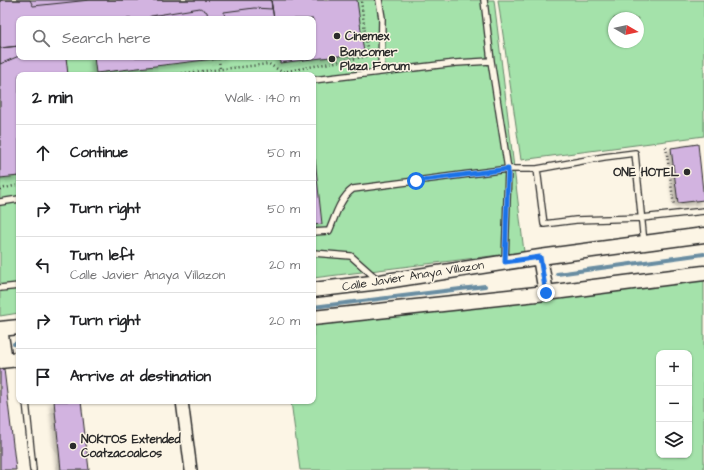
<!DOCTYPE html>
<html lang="en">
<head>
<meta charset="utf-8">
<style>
	:root { --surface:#fff; --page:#f6f6f6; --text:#202124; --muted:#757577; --line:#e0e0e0 }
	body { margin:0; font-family:"Architects Daughter",sans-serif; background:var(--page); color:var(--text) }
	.controls { position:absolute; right:12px; bottom:12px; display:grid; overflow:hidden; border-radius:8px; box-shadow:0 1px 3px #0004 }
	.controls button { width:36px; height:36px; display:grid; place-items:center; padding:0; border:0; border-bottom:1px solid var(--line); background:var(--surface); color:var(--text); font:20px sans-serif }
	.compass { position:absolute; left:608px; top:12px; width:36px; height:36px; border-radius:50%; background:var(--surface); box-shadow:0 1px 3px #0004; rotate:99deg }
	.stop { position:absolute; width:12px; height:12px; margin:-9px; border:3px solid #1a73e8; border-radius:50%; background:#fff }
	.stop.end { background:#1a73e8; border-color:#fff; box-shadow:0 1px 4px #0008 }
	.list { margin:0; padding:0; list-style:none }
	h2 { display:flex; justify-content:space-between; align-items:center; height:52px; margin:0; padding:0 16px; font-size:17px }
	h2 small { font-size:13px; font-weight:400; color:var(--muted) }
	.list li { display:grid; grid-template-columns:26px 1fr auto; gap:12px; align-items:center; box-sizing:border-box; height:56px; padding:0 16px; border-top:1px solid var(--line) }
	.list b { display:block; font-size:15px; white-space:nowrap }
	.list p { margin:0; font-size:13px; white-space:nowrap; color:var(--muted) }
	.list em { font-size:13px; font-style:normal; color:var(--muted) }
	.icon { flex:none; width:22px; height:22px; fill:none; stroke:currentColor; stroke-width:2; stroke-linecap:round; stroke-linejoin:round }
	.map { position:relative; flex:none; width:704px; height:470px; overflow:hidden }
	.search { position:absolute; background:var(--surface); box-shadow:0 1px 3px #0004; left:16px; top:16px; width:300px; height:44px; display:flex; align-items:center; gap:10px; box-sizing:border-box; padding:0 14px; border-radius:8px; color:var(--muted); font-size:15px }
	.panel { position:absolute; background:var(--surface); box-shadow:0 1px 3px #0004; left:16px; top:72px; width:300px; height:332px; border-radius:8px }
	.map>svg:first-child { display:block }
</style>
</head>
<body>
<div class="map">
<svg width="704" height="470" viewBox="0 0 704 470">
	<defs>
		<filter id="shadow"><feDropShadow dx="-3.5" dy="3.5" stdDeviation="2" flood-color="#0004"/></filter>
	</defs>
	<rect width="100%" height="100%" fill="#fcf5e5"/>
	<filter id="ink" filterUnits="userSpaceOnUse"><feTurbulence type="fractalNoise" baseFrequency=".025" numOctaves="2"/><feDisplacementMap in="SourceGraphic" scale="8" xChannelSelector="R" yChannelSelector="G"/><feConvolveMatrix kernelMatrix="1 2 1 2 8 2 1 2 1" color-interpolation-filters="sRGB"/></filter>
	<g filter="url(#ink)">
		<path fill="#a4e2aa" stroke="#68866a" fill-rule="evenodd" d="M0,0H494L524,252L313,278V75H19V313L0,316ZM19,19H313V57H19Z
			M498,0H704V136L521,160ZM614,18H638V42H614Z
			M704,277V470H300L291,401H313V318ZM659,353H689V455H659Z"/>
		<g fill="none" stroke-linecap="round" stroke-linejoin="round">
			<path stroke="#698da2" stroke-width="4" d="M557,274L704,254
				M313,307L485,286
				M14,344L19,343"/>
		</g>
		<path fill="#d2b3e0" stroke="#2b2b2b" filter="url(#shadow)" d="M0,0H271L274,19H19V46L0,48Z
			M0,0H30L33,6L90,0H271L272,9L254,8L224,12L225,19H208L207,12L200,8L151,16L146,19H19V56L0,64Z
			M271,0H357L364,53L280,63L279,57H313V19H274Z
			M19,46V57H66L68,75H19V176L0,178V48Z
			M94,57H231L96,73Z
			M211,57H228L212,60Z
			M698,144L704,200L678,203L671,148Z
			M313,159H315L322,224L313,225Z
			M0,369H4L16,470H0Z
			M54,401H81L89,470H61Z"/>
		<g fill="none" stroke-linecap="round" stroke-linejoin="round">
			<defs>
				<path id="service" d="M379,0L382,18L381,72
					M484,0L491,61
					M313,80L456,63L491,61L508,169L505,262
					M537,169L544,224L576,220L642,218L704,211
					M0,202L19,199
					M313,232L329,231C335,217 340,198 353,189L508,169H537L604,157L635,153L644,243
					M313,253L351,256L378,280
					M0,288L19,286
					M26,401L33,470"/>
				<path id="minor" d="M182,401L191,470"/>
				<path id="tertiary" d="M540,257L546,293
					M313,290L380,282L540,257L704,235
					M313,318L546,293L704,273
					M0,329L5,360
					M0,329L19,327
					M0,361L19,359"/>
			</defs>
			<use href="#service" stroke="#2b2b2b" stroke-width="8"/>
			<use href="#minor" stroke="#2b2b2b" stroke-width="14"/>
			<use href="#tertiary" stroke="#2b2b2b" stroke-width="17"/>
			<path stroke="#2b2b2b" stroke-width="2.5" stroke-dasharray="1 3" stroke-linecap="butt" d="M219,59L220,69
				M166,75L269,64L282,72L368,56L361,0
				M666,147L674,206
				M0,189L19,185"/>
			<use href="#service" stroke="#fcf5e5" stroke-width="5.5"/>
			<use href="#minor" stroke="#fcf5e5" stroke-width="11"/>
			<use href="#tertiary" stroke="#fcf5e5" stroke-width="14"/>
		</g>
	</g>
	<g fill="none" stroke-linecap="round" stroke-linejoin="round" filter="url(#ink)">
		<path stroke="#1a73e8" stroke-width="5" d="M416,181L508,169L505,262L540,257L546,293"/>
	</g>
	<g fill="#2b2b2b" stroke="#fcf5e5" stroke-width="1.5">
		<circle cx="337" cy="36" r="4"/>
		<circle cx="332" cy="59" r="4"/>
		<circle cx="687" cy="172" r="4"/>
		<circle cx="73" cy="446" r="4"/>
	</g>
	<g text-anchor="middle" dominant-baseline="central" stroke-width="3" stroke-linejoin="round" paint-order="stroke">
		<g font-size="12" font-weight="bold" fill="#2b2b2b" stroke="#fcf5e5" text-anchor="start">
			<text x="345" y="36">Cinemex</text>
			<text x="340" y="52">Bancomer<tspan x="340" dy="14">Plaza Forum</tspan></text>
			<text x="679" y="172" text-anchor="end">ONE HOTEL</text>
			<text x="81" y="439">NOKTOS Extended<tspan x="81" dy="14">Coatzacoalcos</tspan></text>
		</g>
		<g font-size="12" fill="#2b2b2b" stroke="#fcf5e5">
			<text transform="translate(413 276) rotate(-9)">Calle Javier Anaya Villazon</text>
		</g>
	</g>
</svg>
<div class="controls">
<button>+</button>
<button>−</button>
<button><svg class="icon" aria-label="layers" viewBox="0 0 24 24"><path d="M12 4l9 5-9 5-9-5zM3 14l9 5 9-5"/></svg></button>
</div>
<svg class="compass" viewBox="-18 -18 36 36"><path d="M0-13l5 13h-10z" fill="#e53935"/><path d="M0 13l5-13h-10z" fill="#757577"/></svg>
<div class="stop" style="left:416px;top:181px"></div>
<div class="stop end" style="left:546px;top:293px"></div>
<div class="search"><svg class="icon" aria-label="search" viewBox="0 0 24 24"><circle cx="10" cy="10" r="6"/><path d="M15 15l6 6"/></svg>Search here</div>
<section class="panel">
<h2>2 min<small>Walk · 140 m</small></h2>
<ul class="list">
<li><svg class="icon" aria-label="ahead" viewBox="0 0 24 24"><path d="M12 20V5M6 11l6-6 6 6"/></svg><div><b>Continue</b></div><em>50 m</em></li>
<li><svg class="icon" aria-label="right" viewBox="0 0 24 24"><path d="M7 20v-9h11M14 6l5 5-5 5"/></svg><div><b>Turn right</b></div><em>50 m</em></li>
<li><svg class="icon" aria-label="left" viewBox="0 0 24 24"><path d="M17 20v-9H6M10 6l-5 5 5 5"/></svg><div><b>Turn left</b><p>Calle Javier Anaya Villazon</p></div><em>20 m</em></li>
<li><svg class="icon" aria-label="right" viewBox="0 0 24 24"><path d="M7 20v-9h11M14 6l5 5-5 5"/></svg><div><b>Turn right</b></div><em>20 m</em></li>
<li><svg class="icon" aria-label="arrive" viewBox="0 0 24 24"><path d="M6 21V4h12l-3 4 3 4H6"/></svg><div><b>Arrive at destination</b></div></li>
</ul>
</section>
</div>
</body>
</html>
